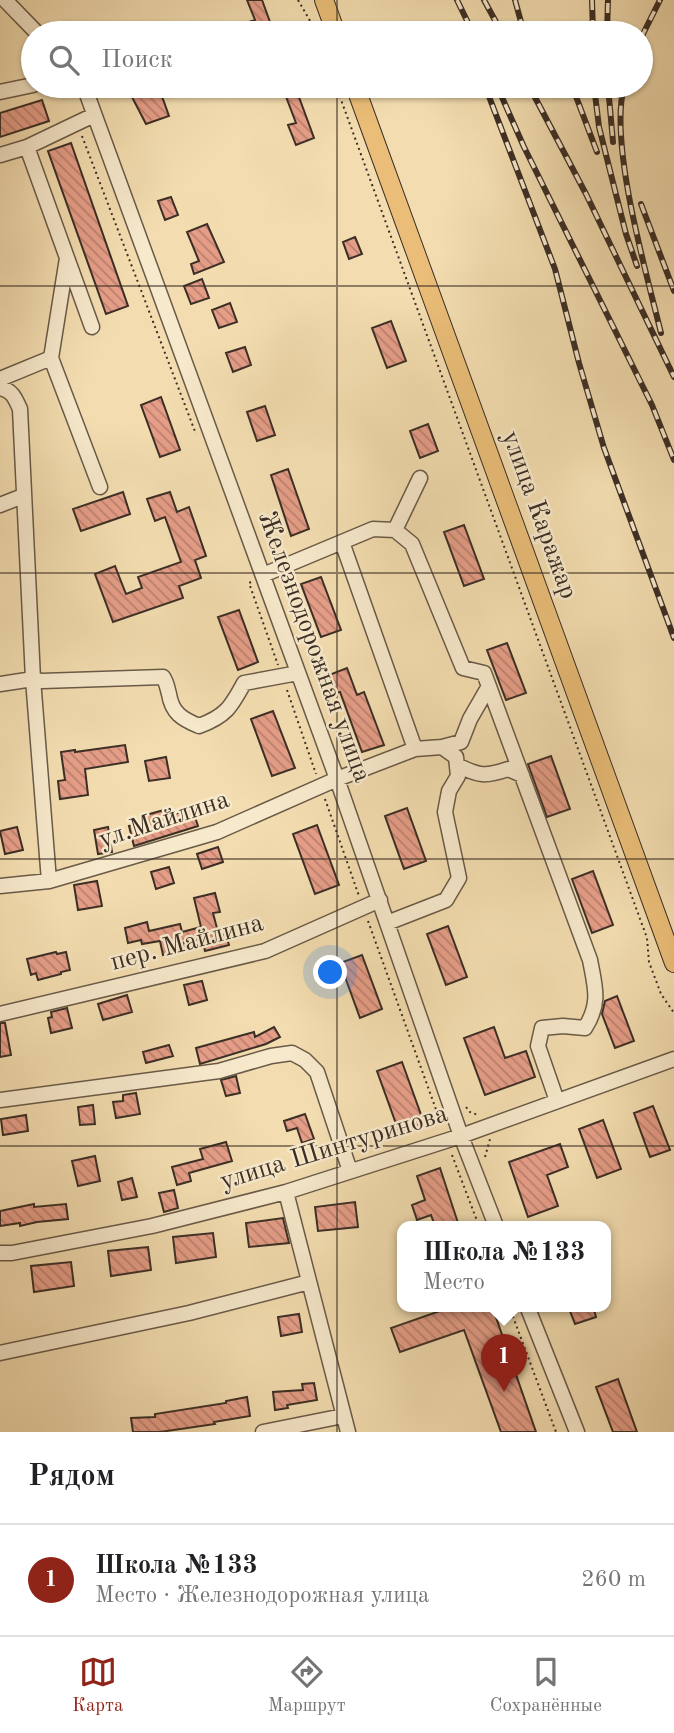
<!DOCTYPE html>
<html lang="ru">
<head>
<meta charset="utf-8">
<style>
	:root { --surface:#fff; --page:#f6f6f6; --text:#202124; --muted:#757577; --line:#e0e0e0; --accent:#8f2418 }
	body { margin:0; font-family:"Old Standard TT",serif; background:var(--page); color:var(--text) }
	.you { position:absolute; left:331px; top:973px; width:24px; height:24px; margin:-18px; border:5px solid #fff; border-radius:50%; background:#1a73e8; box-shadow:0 0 0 10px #1a73e833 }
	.badge { display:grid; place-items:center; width:46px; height:46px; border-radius:50%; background:var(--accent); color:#fff; font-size:23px; font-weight:700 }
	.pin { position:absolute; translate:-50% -58px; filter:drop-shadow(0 2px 4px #0008) }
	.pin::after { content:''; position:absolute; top:37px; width:24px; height:21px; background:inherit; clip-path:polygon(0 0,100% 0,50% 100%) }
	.popup { position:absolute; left:397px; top:1221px; width:214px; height:91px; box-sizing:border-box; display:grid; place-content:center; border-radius:14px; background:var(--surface); filter:drop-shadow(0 2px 5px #0005); font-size:23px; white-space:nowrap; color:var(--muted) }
	.popup b { font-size:26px; color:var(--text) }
	.popup::after { content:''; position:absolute; left:50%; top:100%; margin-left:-14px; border:14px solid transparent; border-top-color:var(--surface) }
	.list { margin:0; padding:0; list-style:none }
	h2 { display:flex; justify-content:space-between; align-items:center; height:91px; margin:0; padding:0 28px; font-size:30px }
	h2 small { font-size:23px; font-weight:400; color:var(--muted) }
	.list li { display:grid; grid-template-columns:46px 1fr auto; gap:21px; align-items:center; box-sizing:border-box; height:112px; padding:0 28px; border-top:2px solid var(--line) }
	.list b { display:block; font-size:26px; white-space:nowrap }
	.list p { margin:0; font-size:23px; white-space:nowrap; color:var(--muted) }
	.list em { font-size:23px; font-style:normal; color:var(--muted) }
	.icon { flex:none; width:38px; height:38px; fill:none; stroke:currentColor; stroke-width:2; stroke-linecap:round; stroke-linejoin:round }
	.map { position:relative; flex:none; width:674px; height:1432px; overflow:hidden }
	.search { position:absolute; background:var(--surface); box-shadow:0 2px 5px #0004; left:21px; right:21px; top:21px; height:77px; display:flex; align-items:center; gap:18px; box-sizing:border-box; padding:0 24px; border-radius:38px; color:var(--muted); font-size:26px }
	.sheet { height:203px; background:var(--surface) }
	nav { display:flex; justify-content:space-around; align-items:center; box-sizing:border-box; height:98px; border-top:2px solid var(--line); background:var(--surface); font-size:19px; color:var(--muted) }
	nav a { display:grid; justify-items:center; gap:4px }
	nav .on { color:var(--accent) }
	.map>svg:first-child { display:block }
</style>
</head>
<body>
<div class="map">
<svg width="674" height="1432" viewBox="0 0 674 1432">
	<defs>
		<pattern id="building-back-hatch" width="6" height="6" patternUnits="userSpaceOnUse" patternTransform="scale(1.75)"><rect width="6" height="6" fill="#e69e88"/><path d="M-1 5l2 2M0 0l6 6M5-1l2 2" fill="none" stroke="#bc816f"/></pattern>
	</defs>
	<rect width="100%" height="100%" fill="#f3ddb0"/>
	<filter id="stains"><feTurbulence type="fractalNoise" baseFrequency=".00286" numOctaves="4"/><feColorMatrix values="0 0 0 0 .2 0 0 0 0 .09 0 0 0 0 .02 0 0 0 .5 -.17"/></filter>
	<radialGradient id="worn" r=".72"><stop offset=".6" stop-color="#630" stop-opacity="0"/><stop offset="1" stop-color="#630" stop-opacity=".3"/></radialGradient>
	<path fill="url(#building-back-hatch)" stroke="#3b2e25" stroke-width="2" d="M247,0H262L274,33H246L243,24L255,20Z
		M159,88L169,116L146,124L132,97Z
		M296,89L314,138L296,145L288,125L296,123L285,94Z
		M42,100L49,121L0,137V113Z
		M71,143L128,306L106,314L48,151Z
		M171,197L178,215L165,220L158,201Z
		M207,224L224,262L194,274L191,264L199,261L187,232Z
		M355,237L362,254L349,259L343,242Z
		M202,279L209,298L191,304L184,286Z
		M230,303L237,322L219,328L212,310Z
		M391,321L406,361L387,368L372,328Z
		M245,347L251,365L233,372L226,353Z
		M161,397L180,450L160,457L141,405Z
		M265,406L275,435L257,441L247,412Z
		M428,424L438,451L420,458L410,431Z
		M288,469L309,529L291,536L271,475Z
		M123,492L130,514L81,531L73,509Z
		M170,492L177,512L189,507L206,556L195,560L201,578L179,586L183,598L113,622L95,574L115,566L126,594L142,588L138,577L181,562L165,517L155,521L147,499Z
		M464,525L484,579L464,586L444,532Z
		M321,577L341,630L321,637L301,584Z
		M239,610L258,662L238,670L218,617Z
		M507,643L526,693L506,700L487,650Z
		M347,668L357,695L364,692L384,745L362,752L340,692L335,693L329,675Z
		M273,711L295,768L272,776L251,719Z
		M125,745L128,762L85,769L88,795L60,799L58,781L65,780L61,752L75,750V752Z
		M551,756L570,809L547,817L528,764Z
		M166,757L170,778L149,781L145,761Z
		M192,808L198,826L134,846L129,826L148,821L146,815L164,810L166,817Z
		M407,808L426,861L404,869L385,816Z
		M317,825L339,885L315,894L293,834Z
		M17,827L23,850L5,854L0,831Z
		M108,827L112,852L98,854L94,830Z
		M218,847L223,862L202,869L197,854Z
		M169,867L174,883L156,889L151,872Z
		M593,871L613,925L592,933L572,879Z
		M97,881L102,906L78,910L74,885Z
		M215,893L220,912L213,913L219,936L226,934L229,945L205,951L202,939L183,943L184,950L163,955L160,941L142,944L141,940L128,943L125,928L147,922L149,931L180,924L182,932L201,927L194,898Z
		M448,926L467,977L446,985L427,934Z
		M56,952L57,954L66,952L70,970L61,972V974L38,980L36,973L31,975L27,959Z
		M362,955L382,1009L360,1018L340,963Z
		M202,981L207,1000L189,1005L184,985Z
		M127,995L132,1012L103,1020L98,1004Z
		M617,996L634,1041L615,1048L602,1014L605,1001Z
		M67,1008L72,1028L51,1033L48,1018L52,1017L51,1012Z
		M0,1023H5L11,1055L0,1057Z
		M274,1027L280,1037L266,1044L200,1064L196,1048L254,1032L255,1037Z
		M494,1027L505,1058L526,1051L535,1077L485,1095L464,1038Z
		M169,1045L173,1056L146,1063L143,1052Z
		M402,1062L424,1123L399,1132L377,1071Z
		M236,1076L240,1093L226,1096L221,1080Z
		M136,1093L140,1114L116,1118L113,1102L123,1101V1095Z
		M93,1105L95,1124L80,1125L78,1107Z
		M653,1106L670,1150L650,1157L634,1113Z
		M305,1114L314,1139L302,1143L297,1128L287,1131L284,1121Z
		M26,1115L28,1131L3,1135L1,1119Z
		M603,1120L621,1169L597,1178L579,1129Z
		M226,1142L232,1161L189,1173L191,1181L177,1185L172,1167L203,1159L200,1149Z
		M560,1144L568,1167L547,1175L558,1206L528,1217L509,1162Z
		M95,1156L100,1181L78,1186L72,1161Z
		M440,1168L459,1226H435L431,1215L417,1220L412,1205L425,1200L417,1176Z
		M132,1178L137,1197L122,1200L118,1182Z
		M174,1190L178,1208L164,1212L159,1193Z
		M355,1202L358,1227L318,1231L315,1207Z
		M34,1204V1207L66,1204L68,1219L37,1222L20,1226V1223L0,1226V1211Z
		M283,1218L289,1243L249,1247L246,1223Z
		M213,1233L216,1257L176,1263L173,1237Z
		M148,1247L151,1270L111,1276L108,1251Z
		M71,1262L74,1286L34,1292L31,1266Z
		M454,1306H492L536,1432H501L464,1330L400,1352L391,1328Z
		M568,1306H593L596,1317L575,1324Z
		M299,1314L302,1332L281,1336L278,1317Z
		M618,1379L637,1432H613L596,1387Z
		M314,1383L317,1400L287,1405L288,1408L275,1410L273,1392L303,1390L302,1384Z
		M247,1397L250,1416L214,1422L215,1424L160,1432H133L131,1418L155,1417V1414L226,1403V1401Z"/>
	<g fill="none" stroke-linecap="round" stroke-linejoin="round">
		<defs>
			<path id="minor" d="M5,0L37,33
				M84,86L337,779L461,1136L496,1226
				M0,92L33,85
				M27,147L92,327
				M0,155L27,147L94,115
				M51,358L100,487
				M0,379L51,358L67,258
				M0,388C12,390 15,398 20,409L33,679L49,881
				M0,505L23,496
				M395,530L420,478
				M342,542L415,749
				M263,575L373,529L395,530L412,544L463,668L484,673L590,960C595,987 601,1003 585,1028L563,1026L542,1028L538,1046L557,1101
				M0,684L33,679L42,681L163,677C167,683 167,687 169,694C172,713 182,719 199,726C226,716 231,707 244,683L298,673
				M442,747L461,742L470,719L489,686
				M457,765C479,776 485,777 508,769L522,775
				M0,886L49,881L217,832L337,779L415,749L442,747L456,757L458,776L449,791L445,812L459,878L446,900L387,923
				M0,1014L265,951L380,900
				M0,1100L219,1071L271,1056L292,1053L305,1060L317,1072L350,1171
				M286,1192L348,1432
				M0,1253H12L152,1226L286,1192L461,1136L674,1059
				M527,1306L577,1432
				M0,1353L189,1313L309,1282
				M263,1432L343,1416"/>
			<path id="major" d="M324,0L336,33
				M355,86L674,963"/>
		</defs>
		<use href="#minor" stroke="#695a48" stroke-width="17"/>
		<use href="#major" stroke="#3b2e25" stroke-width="20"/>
		<path stroke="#3b2e25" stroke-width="2" stroke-dasharray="2 3.5" stroke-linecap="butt" d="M298,0L317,33
			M336,86L647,938L649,962L661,994L674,1013
			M82,136L196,434
			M251,582L249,583L278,665
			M287,690L316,774
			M325,799L359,896
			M368,921L442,1126
			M466,1107L470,1112L478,1115
			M452,1155L479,1226
			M485,1157L490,1139
			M509,1306L556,1432"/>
		<use href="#minor" stroke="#f7e9cc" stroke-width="14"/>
		<use href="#major" stroke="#eabe78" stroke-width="18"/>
		<defs>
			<path id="rail" d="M457,0L473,33
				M484,0L502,33
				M515,0L524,33
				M592,0L593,33
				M607,33L608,0
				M641,38L660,0
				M485,86L555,269L579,363L604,448L674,638
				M497,86L524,147L652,405L674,460
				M529,86L586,194L674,377
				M572,86L597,152
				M594,86L599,127L626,234L637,266
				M608,86L613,142
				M624,86C609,145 646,271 661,333
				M641,204L674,291"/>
		</defs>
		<use href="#rail" stroke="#3b2e25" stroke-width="6"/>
		<use href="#rail" stroke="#f7e9cc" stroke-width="3.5" stroke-dasharray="10" stroke-linecap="butt"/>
	</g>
	<path fill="none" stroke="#3b2e25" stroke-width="2" stroke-opacity="0.55" d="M337,0V33M337,86V1432M0,286H674M0,573H674M0,859H674M0,1146H674"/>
	<g text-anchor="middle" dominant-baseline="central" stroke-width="5" stroke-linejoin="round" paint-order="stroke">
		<g font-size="26" fill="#3b2e25" stroke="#f7e9cc">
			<text transform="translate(539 515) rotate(70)">улица Каражар</text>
			<text transform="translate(314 647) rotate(70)">Железнодорожная улица</text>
			<text transform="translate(164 820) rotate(-18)">ул.Майлина</text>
			<text transform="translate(187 943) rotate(-15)">пер. Майлина</text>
			<text transform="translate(334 1148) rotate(-17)">улица Шинтуринова</text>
		</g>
	</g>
	<rect width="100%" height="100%" filter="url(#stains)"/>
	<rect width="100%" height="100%" fill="url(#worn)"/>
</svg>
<div class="you"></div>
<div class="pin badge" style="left:504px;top:1392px">1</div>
<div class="popup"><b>Школа №133</b>Место</div>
<div class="search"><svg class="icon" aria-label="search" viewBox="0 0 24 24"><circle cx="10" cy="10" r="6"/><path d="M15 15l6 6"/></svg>Поиск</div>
</div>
<section class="sheet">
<h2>Рядом<small></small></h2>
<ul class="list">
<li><span class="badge">1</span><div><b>Школа №133</b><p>Место · Железнодорожная улица</p></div><em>260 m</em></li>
</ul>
</section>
<nav>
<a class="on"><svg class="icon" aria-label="map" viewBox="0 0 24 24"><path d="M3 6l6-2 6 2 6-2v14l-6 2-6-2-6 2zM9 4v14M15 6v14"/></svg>Карта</a>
<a><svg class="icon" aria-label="directions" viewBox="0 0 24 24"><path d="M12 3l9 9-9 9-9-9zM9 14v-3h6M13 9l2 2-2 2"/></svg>Маршрут</a>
<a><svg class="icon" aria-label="saved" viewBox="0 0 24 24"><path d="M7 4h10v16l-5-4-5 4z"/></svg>Сохранённые</a>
</nav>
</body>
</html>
